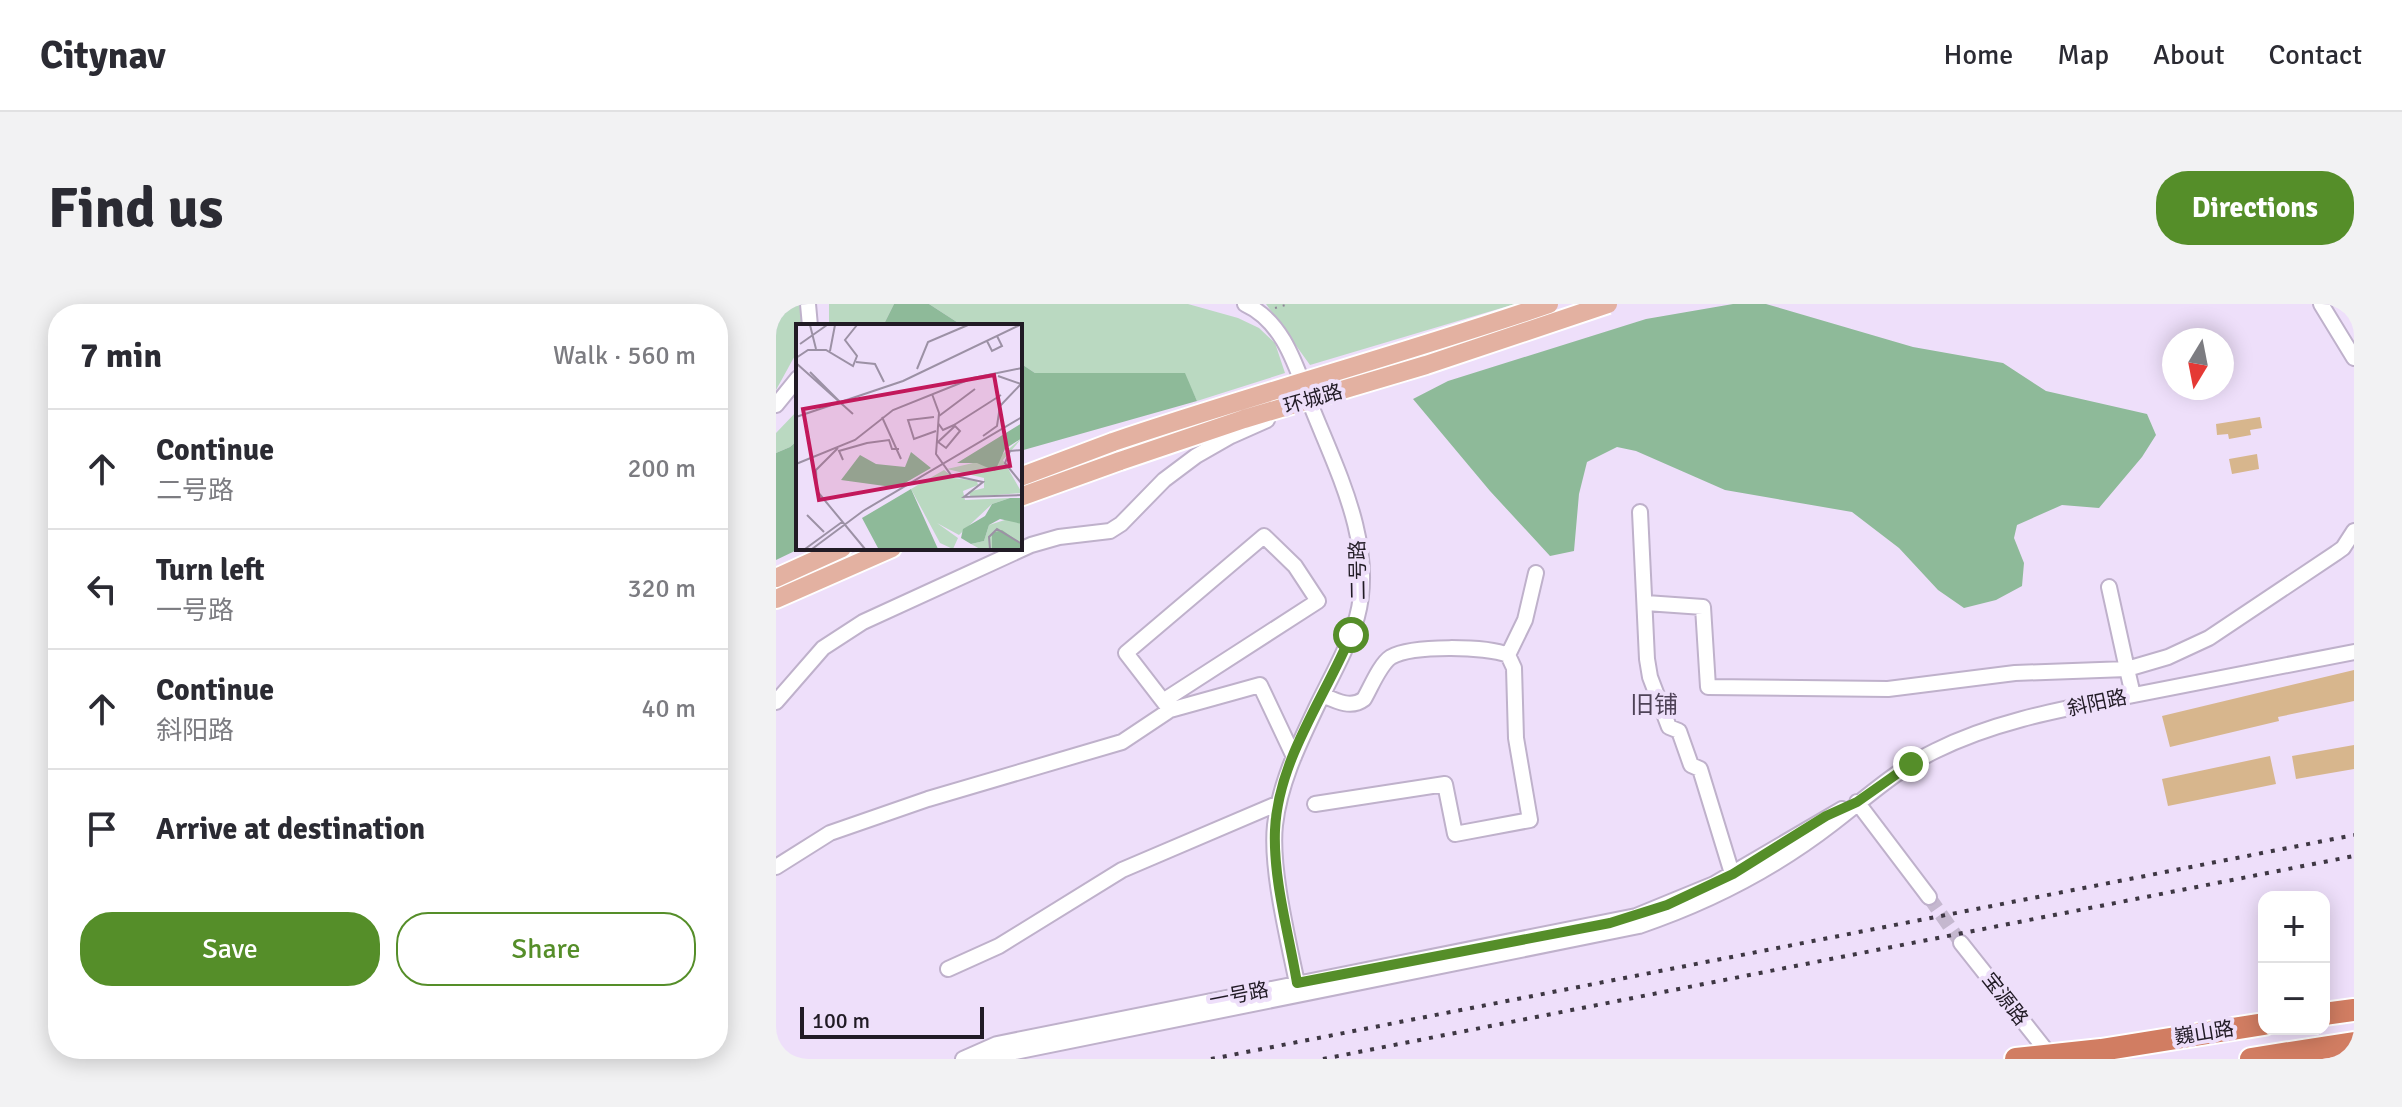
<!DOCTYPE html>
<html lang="en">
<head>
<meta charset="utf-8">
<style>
	:root { --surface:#fff; --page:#f2f2f3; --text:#2b2b33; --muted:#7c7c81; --line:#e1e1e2; --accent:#558e29 }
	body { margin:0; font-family:Signika,"Noto Sans SC",sans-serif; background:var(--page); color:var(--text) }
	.controls { position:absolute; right:24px; bottom:24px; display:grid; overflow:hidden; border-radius:16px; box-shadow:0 4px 20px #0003 }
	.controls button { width:72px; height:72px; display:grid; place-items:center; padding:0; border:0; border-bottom:2px solid var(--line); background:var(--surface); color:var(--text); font:40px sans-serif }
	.compass { position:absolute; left:1386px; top:24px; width:72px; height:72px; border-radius:50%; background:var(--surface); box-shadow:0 4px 20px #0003; rotate:190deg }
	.scale { position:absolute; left:24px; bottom:20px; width:184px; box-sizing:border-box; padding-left:8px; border:4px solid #211b25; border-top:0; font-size:22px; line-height:28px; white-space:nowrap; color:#211b25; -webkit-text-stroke:6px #eedffa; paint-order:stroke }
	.stop { position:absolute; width:24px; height:24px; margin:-18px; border:6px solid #558e29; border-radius:50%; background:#fff }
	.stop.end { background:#558e29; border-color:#fff; box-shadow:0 2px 8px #0008 }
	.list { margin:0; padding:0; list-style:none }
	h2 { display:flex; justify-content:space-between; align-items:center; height:104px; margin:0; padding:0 32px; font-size:34px }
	h2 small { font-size:26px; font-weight:400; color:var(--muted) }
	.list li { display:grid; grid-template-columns:52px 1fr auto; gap:24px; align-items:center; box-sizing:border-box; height:120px; padding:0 32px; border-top:2px solid var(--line) }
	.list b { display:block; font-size:30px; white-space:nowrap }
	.list p { margin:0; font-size:26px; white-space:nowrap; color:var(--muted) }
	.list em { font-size:26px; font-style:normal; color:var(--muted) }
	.actions { display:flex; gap:16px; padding:24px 32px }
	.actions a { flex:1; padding:18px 0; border:2px solid var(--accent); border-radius:32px; text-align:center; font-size:28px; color:var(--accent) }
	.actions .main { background:var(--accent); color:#fff }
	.icon { flex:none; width:44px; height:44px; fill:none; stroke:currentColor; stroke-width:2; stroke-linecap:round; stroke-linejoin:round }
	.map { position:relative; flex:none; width:1578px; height:755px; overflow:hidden; border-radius:32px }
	header { display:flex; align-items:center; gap:48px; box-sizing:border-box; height:112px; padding:0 40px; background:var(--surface); border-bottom:2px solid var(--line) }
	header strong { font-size:38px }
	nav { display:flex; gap:44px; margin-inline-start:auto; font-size:28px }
	.intro { display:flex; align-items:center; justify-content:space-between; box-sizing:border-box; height:192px; padding:0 48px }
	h1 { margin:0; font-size:56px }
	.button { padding:20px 36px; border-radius:32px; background:var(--accent); color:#fff; font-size:28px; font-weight:700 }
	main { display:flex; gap:48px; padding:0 48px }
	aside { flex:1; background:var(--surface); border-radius:32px; box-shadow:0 4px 20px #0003 }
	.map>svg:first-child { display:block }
</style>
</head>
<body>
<header>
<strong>Citynav</strong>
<nav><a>Home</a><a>Map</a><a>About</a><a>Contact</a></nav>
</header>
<div class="intro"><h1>Find us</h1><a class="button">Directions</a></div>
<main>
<aside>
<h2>7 min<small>Walk · 560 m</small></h2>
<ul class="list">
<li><svg class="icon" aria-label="ahead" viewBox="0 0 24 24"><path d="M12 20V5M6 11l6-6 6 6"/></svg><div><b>Continue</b><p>二号路</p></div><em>200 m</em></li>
<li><svg class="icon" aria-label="left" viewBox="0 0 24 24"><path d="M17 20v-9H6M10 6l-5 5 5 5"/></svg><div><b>Turn left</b><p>一号路</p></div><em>320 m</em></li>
<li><svg class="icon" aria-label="ahead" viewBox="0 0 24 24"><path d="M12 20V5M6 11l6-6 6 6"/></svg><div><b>Continue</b><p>斜阳路</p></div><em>40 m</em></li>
<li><svg class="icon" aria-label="arrive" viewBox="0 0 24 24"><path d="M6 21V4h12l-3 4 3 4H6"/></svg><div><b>Arrive at destination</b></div></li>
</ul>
<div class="actions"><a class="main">Save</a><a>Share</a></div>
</aside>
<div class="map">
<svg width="1578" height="755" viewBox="0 0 1578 755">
	<rect width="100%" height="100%" fill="#eedffa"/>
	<path fill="#bad9c1" d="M0,0H26L27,22H22V46L0,86Z
		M53,0H118L107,22H53Z
		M153,0H412L462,14L483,24L499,39L509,69L421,97L408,69H259L244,59V22H187Z
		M490,0H739L534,61Z
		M22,106V136L14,143L0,149V129Z"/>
	<path fill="#8eba99" d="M118,0H153L187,22H107Z
		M957,0H990L1137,43L1227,59L1270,87L1371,110L1380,131L1366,153L1323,204L1286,201L1241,221L1238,234L1248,259L1246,282L1220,296L1188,304L1162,286L1123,244L1076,208L949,186L860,147L841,143L811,158L803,190L798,247L774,252L714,187L637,95L672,77L870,15Z
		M244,59L259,69H409L421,97L244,147Z
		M22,136V244H25L0,256V149L14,143Z"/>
	<path fill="#d7b68d" d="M1484,113L1486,124L1474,126L1475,131L1453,135L1452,130L1441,131L1440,120Z
		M1481,150L1483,165L1456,170L1453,155Z
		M1578,366V397L1502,413L1503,417L1394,443L1386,412Z
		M1578,441V465L1520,475L1516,452Z
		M1494,452L1500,480L1392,502L1386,475Z"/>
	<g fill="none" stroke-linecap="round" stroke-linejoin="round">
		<path stroke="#c5b8cf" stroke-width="14" stroke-dasharray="14 7" stroke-linecap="butt" d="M1153,593L1185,639"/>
		<defs>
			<path id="minor" d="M32,0L34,22
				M469,0C509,18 521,66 536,104C562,169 600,242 581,313C572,344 555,373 541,402C523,440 504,478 499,521C494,566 514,643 523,689
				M1545,0L1578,54
				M0,101L22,74
				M864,208L871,355L874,373L893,423L903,427L915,461L924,465L958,576
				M870,299L927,303L932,383L1112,385L1239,369L1351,365L1333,283
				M732,351L749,316L760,269
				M1357,391L1351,365L1392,353L1433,334L1560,249L1567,244L1578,227
				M387,397L542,297L519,262L488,232L350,349L394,406L484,381L518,453
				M0,398L47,344L87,318L255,241L283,233L334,227L345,220L388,176L420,152L455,132L491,116
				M1081,498L1153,593
				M539,500L669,480L679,530L754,516L740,434L738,364L732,351C710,342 636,341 615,353C604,360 595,383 588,395C575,405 560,397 547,391
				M0,563L54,529L152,495L346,438L394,406
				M1185,639L1277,755
				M172,665L223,642L346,566L503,499
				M187,755L221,740L860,612L938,580L1066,505
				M204,755L863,622C931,599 999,564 1056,520C1090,494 1120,466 1159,447C1223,415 1294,404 1363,390C1435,376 1506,362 1578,348"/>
			<path id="major" d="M244,173L337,138
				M244,193L344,157
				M0,274L66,244
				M0,295L116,244"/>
			<path id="highway" d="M1548,710L1578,706
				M1240,755L1325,746L1488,720
				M1475,755L1578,739"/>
		</defs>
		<use href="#minor" stroke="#bfb1cb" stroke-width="18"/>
		<use href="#major" stroke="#fff" stroke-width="22"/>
		<use href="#highway" stroke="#fff" stroke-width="26"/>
		<path stroke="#8f8498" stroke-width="2" stroke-dasharray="2 6" stroke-linecap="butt" d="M499,4L513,0"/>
		<use href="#minor" stroke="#fff" stroke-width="14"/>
		<use href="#major" stroke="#e3b1a1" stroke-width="18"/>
		<use href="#highway" stroke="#d17d62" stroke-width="22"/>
		<path stroke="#3e3743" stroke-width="4" stroke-dasharray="4 8" stroke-linecap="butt" d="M435,755L1578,531
			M547,755L1578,552"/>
		<defs>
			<path id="major-bridge" d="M337,138C481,89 628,50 773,0
				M344,157L468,115L650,61L832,0"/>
		</defs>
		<use href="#major-bridge" stroke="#fff" stroke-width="22" stroke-linecap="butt"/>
		<use href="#major-bridge" stroke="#e3b1a1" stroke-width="18"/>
	</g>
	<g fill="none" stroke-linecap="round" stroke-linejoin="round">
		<path stroke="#558e29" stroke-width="10" d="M575,331C549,393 502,456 499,526C497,576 513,630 521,679L834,619L891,601L957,570L1050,512L1081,498L1135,460"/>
	</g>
	<g text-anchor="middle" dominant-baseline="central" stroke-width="8" stroke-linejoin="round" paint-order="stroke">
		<g font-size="20" fill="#211b25" stroke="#eedffa">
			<text transform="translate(537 95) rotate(-16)">环城路</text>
			<text transform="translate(582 266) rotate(-91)">二号路</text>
			<text transform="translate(1321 399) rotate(-12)">斜阳路</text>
			<text transform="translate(463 691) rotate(-11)">一号路</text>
			<text transform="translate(1229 695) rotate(52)">宝源路</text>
			<text transform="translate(1428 729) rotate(-9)">巍山路</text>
		</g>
		<g font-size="24" fill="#4f4358" stroke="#eedffa">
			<text x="878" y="401">旧铺</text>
		</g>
	</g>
	<g transform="translate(20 20)">
		<rect width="226" height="226" fill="#eedffa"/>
		<path d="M226,114L207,136L226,169L175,173L172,168L188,164V154L151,145L203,133ZM148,146L158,154L181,157L182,161L167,167L169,176L214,174L196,180L163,211L141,199L162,214L157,225L144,219L115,165ZM212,195L226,200V225H184L175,220L188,217L193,201Z" fill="#bad9c1"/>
		<path d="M226,99V114L209,125L199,147L181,139H161ZM115,128L135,144L109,159L96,163L45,156L64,131L80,140L109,143ZM115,165L142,225L82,224L66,194ZM214,174H226V200L204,195L193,201L188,217L175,220L165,214L167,205L189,192L196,180ZM206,206L226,220L225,225H196V209Z" fill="#8eba99"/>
		<path fill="none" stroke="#9c91a5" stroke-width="2" d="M14,1L20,25M191,17L196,27L206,22L201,12M4,20L31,1M34,27L39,1M0,34L12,26H30L57,42L61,32L49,16L61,1M60,38L79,40L88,58M0,39L57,90M121,45L132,18L172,1M14,48L44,78M177,54L226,44M136,70L143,89L140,130L155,151L187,158L168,173L226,171M143,92L179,65M0,93L107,57L224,1M86,93L105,135M138,93L112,96L118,115L140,107M142,99L147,106L158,101L164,107L150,124L142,118L159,102M158,101L205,71M187,112L201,102L204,82L225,60L202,52M42,124L20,146L21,167L69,225M226,126L214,127L209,139L226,160M47,136L43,127L71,119L93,116L96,125H103M0,140L59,116L97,86L177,54M11,191L28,208M9,225L46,198M16,225L67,187L226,93M194,225L193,213L201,205L226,220"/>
		<path fill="#c2185b" fill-opacity="0.15" stroke="#c2185b" stroke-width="4" d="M198,51L214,142L23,176L7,85Z"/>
		<rect width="226" height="226" fill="none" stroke="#211b25" stroke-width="4"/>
	</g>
</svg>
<div class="controls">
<button>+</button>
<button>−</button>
</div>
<svg class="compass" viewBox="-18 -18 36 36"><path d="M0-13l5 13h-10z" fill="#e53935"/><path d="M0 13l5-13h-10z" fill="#7c7c81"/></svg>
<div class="scale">100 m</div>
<div class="stop" style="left:575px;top:331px"></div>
<div class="stop end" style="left:1135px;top:460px"></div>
</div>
</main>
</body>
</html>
